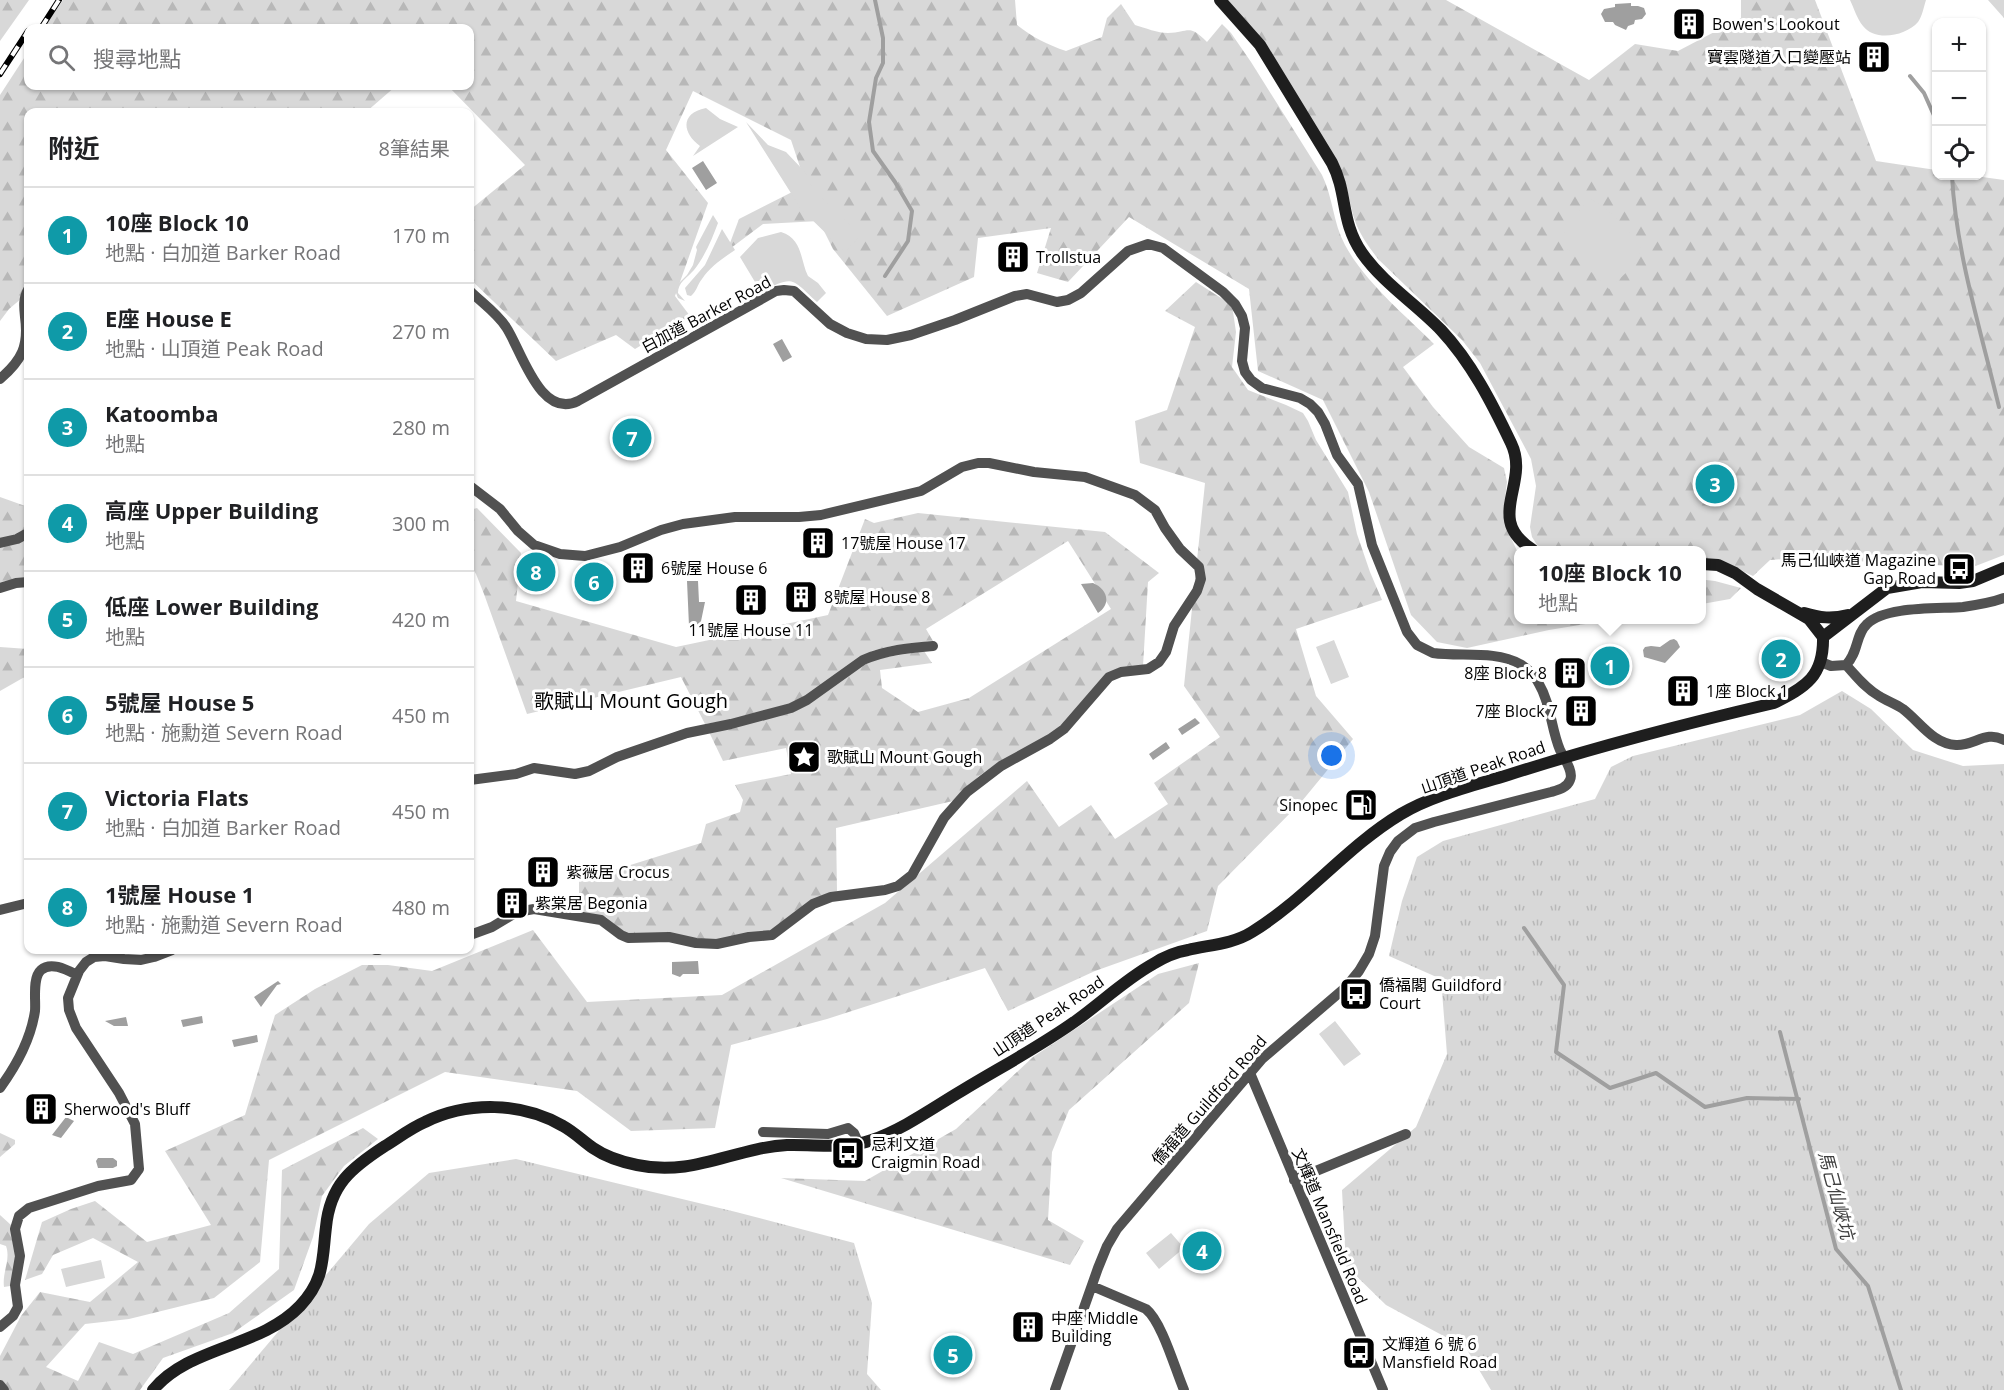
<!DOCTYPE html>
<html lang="zh-TW">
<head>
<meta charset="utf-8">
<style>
	:root { --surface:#fff; --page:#f2f2f2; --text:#202124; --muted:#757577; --line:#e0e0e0; --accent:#1a73e8 }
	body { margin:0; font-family:"Open Sans","Noto Sans TC",sans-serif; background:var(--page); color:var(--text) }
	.controls { position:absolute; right:18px; top:18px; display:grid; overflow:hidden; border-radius:12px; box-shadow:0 2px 4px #0004 }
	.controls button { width:54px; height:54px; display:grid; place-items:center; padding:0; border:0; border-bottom:2px solid var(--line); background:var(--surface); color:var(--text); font:30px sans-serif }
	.you { position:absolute; left:1332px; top:756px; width:21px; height:21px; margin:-15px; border:4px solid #fff; border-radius:50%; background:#1a73e8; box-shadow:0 0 0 9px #1a73e833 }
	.badge { display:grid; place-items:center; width:39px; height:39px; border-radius:50%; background:var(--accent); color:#fff; font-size:20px; font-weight:700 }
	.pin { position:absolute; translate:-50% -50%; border:3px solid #fff; box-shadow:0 2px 6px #0006 }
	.popup { position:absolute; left:1514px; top:546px; width:192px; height:78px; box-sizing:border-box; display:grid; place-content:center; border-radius:12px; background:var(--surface); filter:drop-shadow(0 2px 4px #0005); font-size:20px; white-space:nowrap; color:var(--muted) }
	.popup b { font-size:22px; color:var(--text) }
	.popup::after { content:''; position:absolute; left:50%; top:100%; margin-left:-12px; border:12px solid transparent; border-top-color:var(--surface) }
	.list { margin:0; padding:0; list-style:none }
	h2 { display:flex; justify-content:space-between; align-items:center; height:78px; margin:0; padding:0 24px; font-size:26px }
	h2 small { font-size:20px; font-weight:400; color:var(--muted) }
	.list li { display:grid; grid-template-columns:39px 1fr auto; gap:18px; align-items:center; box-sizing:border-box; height:96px; padding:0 24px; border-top:2px solid var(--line) }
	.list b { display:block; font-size:22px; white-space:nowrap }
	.list p { margin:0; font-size:20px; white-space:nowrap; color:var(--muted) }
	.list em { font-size:20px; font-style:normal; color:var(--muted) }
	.icon { flex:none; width:33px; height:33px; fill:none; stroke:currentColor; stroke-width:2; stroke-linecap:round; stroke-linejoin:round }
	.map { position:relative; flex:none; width:2004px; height:1390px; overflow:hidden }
	.search { position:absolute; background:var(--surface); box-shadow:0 2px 4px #0004; left:24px; top:24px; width:450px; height:66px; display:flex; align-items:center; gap:15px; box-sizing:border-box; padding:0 21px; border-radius:12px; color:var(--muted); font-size:22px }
	.panel { position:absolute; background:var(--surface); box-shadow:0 2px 4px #0004; left:24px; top:108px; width:450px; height:846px; border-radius:12px }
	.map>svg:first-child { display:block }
</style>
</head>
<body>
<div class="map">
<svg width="2004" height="1390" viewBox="0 0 2004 1390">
	<defs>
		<pattern id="grass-tufts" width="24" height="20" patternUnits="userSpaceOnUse" patternTransform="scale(1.5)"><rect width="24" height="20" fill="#d8d8d8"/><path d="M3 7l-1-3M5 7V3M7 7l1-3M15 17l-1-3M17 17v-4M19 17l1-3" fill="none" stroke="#b8b8b8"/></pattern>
		<pattern id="forest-firs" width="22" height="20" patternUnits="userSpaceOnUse" patternTransform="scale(1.5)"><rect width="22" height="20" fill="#d8d8d8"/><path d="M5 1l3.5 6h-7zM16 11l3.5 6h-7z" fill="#b8b8b8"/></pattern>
	</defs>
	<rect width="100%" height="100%" fill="#fff"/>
	<path fill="url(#grass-tufts)" d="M1842,691L1871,709L1913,750L1963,766L2004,764V1390H1491L1466,1348L1386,1305L1346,1266L1342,1190L1416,1127L1447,1054L1441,979L1389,956L1402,901L1417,857L1443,841L1595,799L1611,767L1633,756L1800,715Z
		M516,1159L736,1212L854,1243L872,1303L867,1374L881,1390H229L369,1224L429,1173Z"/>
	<path fill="url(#forest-firs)" d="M0,0H29L0,41Z
		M63,0H1015L1017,25C1032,37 1048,45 1066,51L1102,37L1107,18L1121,4L1135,25C1145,28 1158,33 1168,33C1189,33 1188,23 1207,42L1222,24L1231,33L1251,62L1322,175C1333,197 1333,223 1345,245C1365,282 1404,314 1434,344L1403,367L1433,407L1469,447L1504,468L1507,482L1503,513L1507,529L1518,553V620H1610L1549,630L1467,648L1437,642L1411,615L1369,492L1323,400L1258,371L1249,289L1129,217L1068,282L1037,273L1051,228L978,238L974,277L887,316L833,249L819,221L763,224L727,251L739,219L806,185L791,140L693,91L666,150L708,203L675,296L690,316L635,349L616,335L556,361L470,279V210L525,165L448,86H470V28H44Z
		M1226,0H1446L1589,80L1635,44L1678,51L1741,18V0H1815L1876,161L1936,170V176H1975L2004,180V555L1973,567L1797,558L1770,560L1753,576L1718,560L1702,559V550H1546L1537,545L1532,537L1530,527L1536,486L1531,459L1480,363L1462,340L1378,259C1369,247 1360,235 1355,221C1349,203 1348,184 1339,166Z
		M1988,0H2004V18Z
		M28,52V86H396L366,112H28V293L9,309L0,321V95Z
		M1196,282L1232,305L1236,332L1232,367L1248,390L1286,405L1303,413L1308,421L1316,440L1348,492L1357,534L1370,572L1382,600L1296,629L1316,696L1353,739L1302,801L1218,886L1207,931L1095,971L1008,1011L985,968L827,1019L731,1045L715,1128L631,1131L577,1091L445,1072L269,1160L260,1262L214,1298L129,1319L85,1324L46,1367L78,1381L99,1342L133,1354L229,1313L279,1269L282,1170L363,1128L378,1139L344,1166L322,1196L313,1237L294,1290L233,1333L163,1358L140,1390H0V1356L21,1316L40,1292L90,1302L138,1262L93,1238L53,1255L42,1274L25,1280L42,1222L71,1209L95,1201L147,1242L211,1225L165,1151L245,1115L275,1015L315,989L362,965H388L432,971L533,930L587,1002L722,995L885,903L1027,781L1059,827L1091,805L1115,839L1168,804L1154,783L1220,737L1184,686L1205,483L1140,463L1135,421L1167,410L1195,327L1165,311Z
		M0,497L28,507V583L0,589Z
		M477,508L521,553L516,601L676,647L828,615L865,519L874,523L918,513L1105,532L1159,573L1148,582L1143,666L1118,668L1068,720L1050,734L993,766L979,776L953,801L836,828L837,891L773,930L713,940L629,934L623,931L606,917L579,911V881L701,843L706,824L740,812L743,800L735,785L791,774L786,748L723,761L709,732L792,712L865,663L875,659L924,651L932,663L880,670L882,688L918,712L969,698L1111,609L1068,541L926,629L933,641L891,646L872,651L805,697L789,704L730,720L705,724L681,677L527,714L484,594L476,574L470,564V510Z
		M1706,580L1715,581L1741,588L1730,599L1702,604V582Z
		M0,647L28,649V675L0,691Z
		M1199,963L1189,1003L1069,1110L1052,1152L1048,1220L1084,1241L1070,1265L781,1178L865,1181L956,1129L1033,1057L1158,974Z
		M0,1133L15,1140V1144L0,1157Z
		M0,1215L11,1225L18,1257L10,1286L4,1287C2,1272 11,1260 6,1246L0,1244Z"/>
	<path fill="#d8d8d8" d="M1850,0H1926C1924,6 1922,17 1918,22C1906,36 1875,42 1863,26C1857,19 1854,8 1850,0Z
		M706,108L720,119L738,127L693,156L700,146C682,133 680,113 706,108Z
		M746,122L768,145L786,152L805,172L812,187L860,236L845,252L801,209Z
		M1589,197C1609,211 1630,228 1642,250L1632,267L1609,289L1559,241Z
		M713,215L718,223C712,239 705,256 694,270C687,278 678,282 678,293L685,301L678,298L674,288L687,275L693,265L697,250L696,247Z
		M722,229L735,250C723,258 710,267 702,279C697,285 697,291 691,296L687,295L685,288L705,265Z
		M781,232C803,239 800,260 808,276L818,283L826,293L817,302C791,278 794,275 761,292L740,257L758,238Z
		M1334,640L1349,677L1331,684L1316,647Z
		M1335,1021L1361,1054L1344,1066L1319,1034Z
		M1171,1233L1184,1248L1159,1269L1146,1253Z
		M101,1260L105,1278L66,1287L61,1269Z"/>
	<path fill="#9f9f9f" d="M1631,3V6H1638L1644,8L1646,14L1642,19L1635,20L1634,24L1628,26L1626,30L1615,25L1613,22H1605L1601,14L1604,9L1615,7V4Z
		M703,161L717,183L706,190L692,168Z
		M782,339L792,357L783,362L773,344Z
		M687,581H698L699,602H705L700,626H689Z
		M1093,583C1107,589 1112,603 1098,613L1081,584Z
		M1674,639L1677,641L1680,647L1665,663L1644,657L1643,650L1645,647L1651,646L1660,647L1670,640Z
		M1195,718L1200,723L1182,735L1178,729Z
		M1166,742L1170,748L1153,760L1149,754Z
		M698,961L699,974H683L680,977L672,974V962Z
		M278,981L281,984L277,985L261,1007L254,997Z
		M202,1016L203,1023L183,1027L181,1020Z
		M126,1017L128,1026H114L105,1021Z
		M257,1035L258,1042L234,1047L232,1040Z
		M66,1117L74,1121L61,1138L52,1135Z
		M98,1158H113L117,1161V1166L113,1168H98L96,1161Z"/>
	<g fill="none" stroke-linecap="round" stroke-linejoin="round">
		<path stroke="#9f9f9f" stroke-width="4" d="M875,0L883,38V63L876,78L869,122L873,151L895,182L912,211L908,241L885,276
			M1910,76L1924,93L1936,120
			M1952,176C1956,253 1981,331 1999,407
			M1524,928L1564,985L1556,1052L1610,1088L1656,1073L1705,1107L1747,1098L1799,1099
			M1780,1032L1836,1249L1868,1286L1901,1390"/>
		<path stroke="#515151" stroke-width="10" d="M470,291C481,302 497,313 506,327C521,349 540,420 578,401L776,291L784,290L794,291L830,324L847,333L866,339L887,340L911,335L955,320L1015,296L1027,294L1057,302L1068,300L1081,293L1128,251L1148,244L1163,248L1223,292L1235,304L1242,316L1245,328L1242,361L1245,372L1251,380L1262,388L1300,398L1310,404L1318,412L1325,424L1337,455L1358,484L1372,545L1407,632L1417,645L1433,653C1460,657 1495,650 1520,664C1528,669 1535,676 1539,684C1551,704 1551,729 1560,750C1564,758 1574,772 1570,780C1567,788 1558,790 1551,792L1434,822L1415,828L1398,841L1390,852L1384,866L1375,936L1369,954L1359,971L1346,987L1262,1059L1117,1229L1107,1246L1098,1268L1055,1390
			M0,379C22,360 29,346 25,317C24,307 23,299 28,290
			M470,486L500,509L518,531L534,545L560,554L585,556L620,547L661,530L683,524L735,517H799L821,515L921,491L962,467L978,463H989L1034,472L1085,477L1135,495L1155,510L1165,528L1180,549L1199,567L1201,579L1197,591L1174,626L1166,652L1159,662L1148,669L1121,672L1109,677L1064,729L1050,739L1001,766L967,792L944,818L912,875L898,886L885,890L831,897L813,904L772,935L749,937L717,944L696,943L669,937L628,938L621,935L601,920L534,909L517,912L492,927L470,935
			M0,543L17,539L28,533
			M0,588L16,583L28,582
			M1821,662L1831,666L1846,665C1859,652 1855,635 1867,624C1885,606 1937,609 1963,607C1977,605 1991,603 2004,598
			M1846,665C1856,676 1865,688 1879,696C1887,701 1896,704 1903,709C1920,722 1933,744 1956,745C1974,746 1986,730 2004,740
			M470,780L516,774L534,768L575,774L589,771L617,757L687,733L731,724L791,708L807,700L863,660C886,650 909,648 933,646
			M0,910L28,903
			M375,950H379
			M1250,1073L1383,1390
			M0,1088C16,1066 31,1038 35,1011C36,1000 32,978 41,970C51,961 67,970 77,975
			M763,1132L828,1134L848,1128L854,1133L859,1144
			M1294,1180L1406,1134
			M1092,1286L1146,1309C1162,1322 1175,1369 1184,1390
			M0,1327L13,1316L18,1307L15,1285L20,1256L15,1229L19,1216L29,1208L98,1186L131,1180L139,1169L135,1124L119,1093L76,1028L69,1010L68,998L79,971L86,962L94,957L105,956L124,959L141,960L154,957L172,950
			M0,1385L4,1390"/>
		<path stroke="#1e1e1e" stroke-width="12" d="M1220,0L1260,45L1332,163C1348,194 1340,221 1362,253C1383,283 1416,304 1441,330C1471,362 1492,403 1511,443C1531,484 1483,518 1533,550
			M1702,564L1718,565L1735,573L1757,589L1809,619L1823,637
			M1804,613C1820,618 1832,619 1848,615
			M1823,637L1887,588L1922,582L1959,583L1973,581L2004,568
			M153,1390C189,1346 260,1348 300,1306C325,1279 322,1260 326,1227C330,1185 351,1168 385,1146C398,1138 411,1128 425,1122C468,1101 522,1102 563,1126C574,1132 583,1141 593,1148C606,1157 622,1162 637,1165C693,1177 734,1148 787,1145C816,1144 844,1150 872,1140C904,1129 934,1107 963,1090C1001,1067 1041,1046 1077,1020C1102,1002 1126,979 1153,964C1164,957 1176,952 1188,950C1209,945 1233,944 1252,932C1306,899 1346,847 1401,814C1433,795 1472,786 1508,775C1595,747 1684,724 1774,703C1806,687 1824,676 1823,637"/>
		<defs>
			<path id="rail" d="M41,28L59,0
				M0,74L28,31"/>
		</defs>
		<use href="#rail" stroke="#000" stroke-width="6"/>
		<use href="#rail" stroke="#fff" stroke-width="4" stroke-dasharray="11" stroke-linecap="butt"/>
	</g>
	<defs>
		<symbol id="building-square" viewBox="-11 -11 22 22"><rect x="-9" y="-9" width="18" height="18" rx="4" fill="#000" stroke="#fff"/><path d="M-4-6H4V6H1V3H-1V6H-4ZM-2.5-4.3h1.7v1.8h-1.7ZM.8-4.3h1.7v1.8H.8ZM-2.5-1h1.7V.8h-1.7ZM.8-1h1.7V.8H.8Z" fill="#fff"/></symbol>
		<symbol id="bus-square" viewBox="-11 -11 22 22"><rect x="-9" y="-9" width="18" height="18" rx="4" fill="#000" stroke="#fff"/><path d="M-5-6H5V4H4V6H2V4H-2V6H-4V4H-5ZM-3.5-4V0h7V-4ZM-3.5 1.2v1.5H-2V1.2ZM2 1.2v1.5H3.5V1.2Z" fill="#fff"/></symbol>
		<symbol id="sight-square" viewBox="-11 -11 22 22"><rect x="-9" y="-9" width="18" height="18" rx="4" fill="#000" stroke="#fff"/><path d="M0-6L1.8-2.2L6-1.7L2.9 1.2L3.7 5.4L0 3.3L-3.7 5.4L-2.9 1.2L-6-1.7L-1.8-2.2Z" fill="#fff"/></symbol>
		<symbol id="fuel-square" viewBox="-11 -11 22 22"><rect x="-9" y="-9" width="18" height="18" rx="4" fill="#000" stroke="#fff"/><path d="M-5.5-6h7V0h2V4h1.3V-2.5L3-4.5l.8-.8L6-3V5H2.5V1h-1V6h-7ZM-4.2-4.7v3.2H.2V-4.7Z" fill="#fff"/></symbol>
	</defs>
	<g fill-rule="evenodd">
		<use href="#building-square" x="1670" y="5" width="38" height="38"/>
		<use href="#building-square" x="1855" y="38" width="38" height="38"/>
		<use href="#building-square" x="994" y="238" width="38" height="38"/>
		<use href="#building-square" x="799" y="524" width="38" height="38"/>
		<use href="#building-square" x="619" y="549" width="38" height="38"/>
		<use href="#bus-square" x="1940" y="550" width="38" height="38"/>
		<use href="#building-square" x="782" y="578" width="38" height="38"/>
		<use href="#building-square" x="732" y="581" width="38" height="38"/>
		<use href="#building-square" x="1551" y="654" width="38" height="38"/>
		<use href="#building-square" x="1664" y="672" width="38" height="38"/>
		<use href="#building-square" x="1562" y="692" width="38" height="38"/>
		<use href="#sight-square" x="785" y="738" width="38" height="38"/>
		<use href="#fuel-square" x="1342" y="786" width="38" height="38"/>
		<use href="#building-square" x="524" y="853" width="38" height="38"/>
		<use href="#building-square" x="493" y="884" width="38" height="38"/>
		<use href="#bus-square" x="1337" y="975" width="38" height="38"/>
		<use href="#building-square" x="22" y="1090" width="38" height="38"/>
		<use href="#bus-square" x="829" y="1134" width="38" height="38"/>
		<use href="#building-square" x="1009" y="1308" width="38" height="38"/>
		<use href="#bus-square" x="1340" y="1334" width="38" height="38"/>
	</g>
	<g text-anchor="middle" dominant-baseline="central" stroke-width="6" stroke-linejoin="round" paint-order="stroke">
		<g font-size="16" fill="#000" stroke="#fff" text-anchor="start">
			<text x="1712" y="24">Bowen's Lookout</text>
			<text x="1851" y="57" text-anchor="end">寶雲隧道入口變壓站</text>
			<text x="1036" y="257">Trollstua</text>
			<text x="841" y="543">17號屋 House 17</text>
			<text x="1936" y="560" text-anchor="end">馬己仙峽道 Magazine<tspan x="1936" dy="18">Gap Road</tspan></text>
			<text x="661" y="568">6號屋 House 6</text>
			<text x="824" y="597">8號屋 House 8</text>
			<text x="751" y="630" text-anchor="middle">11號屋 House 11</text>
			<text x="1547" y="673" text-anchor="end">8座 Block 8</text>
			<text x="1706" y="691">1座 Block 1</text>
			<text x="1558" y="711" text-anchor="end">7座 Block 7</text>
			<text x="827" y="757">歌賦山 Mount Gough</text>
			<text x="1338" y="805" text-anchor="end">Sinopec</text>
			<text x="566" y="872">紫薇居 Crocus</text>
			<text x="535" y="903">紫棠居 Begonia</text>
			<text x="1379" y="985">僑福閣 Guildford<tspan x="1379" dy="18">Court</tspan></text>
			<text x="64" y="1109">Sherwood's Bluff</text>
			<text x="871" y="1144">忌利文道<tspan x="871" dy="18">Craigmin Road</tspan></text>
			<text x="1051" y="1318">中座 Middle<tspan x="1051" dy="18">Building</tspan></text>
			<text x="1382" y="1344">文輝道 6 號 6<tspan x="1382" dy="18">Mansfield Road</tspan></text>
		</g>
		<g font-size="16" fill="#000" stroke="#fff">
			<text transform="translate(706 314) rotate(-28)">白加道 Barker Road</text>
			<text transform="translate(1483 767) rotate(-19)">山頂道 Peak Road</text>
			<text transform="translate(1048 1016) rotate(-34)">山頂道 Peak Road</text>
			<text transform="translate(1209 1100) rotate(-49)">僑福道 Guildford Road</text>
			<text transform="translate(1330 1226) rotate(67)">文輝道 Mansfield Road</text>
		</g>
		<g font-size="18" font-style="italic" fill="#404040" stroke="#fff">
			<text transform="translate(1837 1195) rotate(75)">馬己仙峽坑</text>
		</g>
		<g font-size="20" fill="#000" stroke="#fff">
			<text x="631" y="700">歌賦山 Mount Gough</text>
		</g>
	</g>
</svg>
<div class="controls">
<button>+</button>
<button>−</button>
<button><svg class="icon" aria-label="locate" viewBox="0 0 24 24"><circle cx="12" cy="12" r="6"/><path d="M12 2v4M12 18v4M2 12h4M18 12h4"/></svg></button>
</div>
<div class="you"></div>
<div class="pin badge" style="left:1610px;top:666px;background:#0f9aa8">1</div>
<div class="popup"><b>10座 Block 10</b>地點</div>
<div class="pin badge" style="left:1781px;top:659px;background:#0f9aa8">2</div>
<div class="pin badge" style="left:1715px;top:484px;background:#0f9aa8">3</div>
<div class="pin badge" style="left:1202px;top:1251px;background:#0f9aa8">4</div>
<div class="pin badge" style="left:953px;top:1355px;background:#0f9aa8">5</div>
<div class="pin badge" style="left:594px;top:582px;background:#0f9aa8">6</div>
<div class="pin badge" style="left:632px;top:438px;background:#0f9aa8">7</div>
<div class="pin badge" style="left:536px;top:572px;background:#0f9aa8">8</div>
<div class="search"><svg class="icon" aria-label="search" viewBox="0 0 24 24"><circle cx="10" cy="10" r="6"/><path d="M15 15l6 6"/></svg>搜尋地點</div>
<section class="panel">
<h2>附近<small>8筆結果</small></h2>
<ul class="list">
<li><span class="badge" style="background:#0f9aa8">1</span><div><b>10座 Block 10</b><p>地點 · 白加道 Barker Road</p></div><em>170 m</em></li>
<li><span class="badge" style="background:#0f9aa8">2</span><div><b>E座 House E</b><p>地點 · 山頂道 Peak Road</p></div><em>270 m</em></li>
<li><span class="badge" style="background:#0f9aa8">3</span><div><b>Katoomba</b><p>地點</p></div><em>280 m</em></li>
<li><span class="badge" style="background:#0f9aa8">4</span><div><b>高座 Upper Building</b><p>地點</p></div><em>300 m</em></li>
<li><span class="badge" style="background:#0f9aa8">5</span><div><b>低座 Lower Building</b><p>地點</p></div><em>420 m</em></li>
<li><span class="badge" style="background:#0f9aa8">6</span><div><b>5號屋 House 5</b><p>地點 · 施勳道 Severn Road</p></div><em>450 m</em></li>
<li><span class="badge" style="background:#0f9aa8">7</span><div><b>Victoria Flats</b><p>地點 · 白加道 Barker Road</p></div><em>450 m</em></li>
<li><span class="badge" style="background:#0f9aa8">8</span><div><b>1號屋 House 1</b><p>地點 · 施勳道 Severn Road</p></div><em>480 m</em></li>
</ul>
</section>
</div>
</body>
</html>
